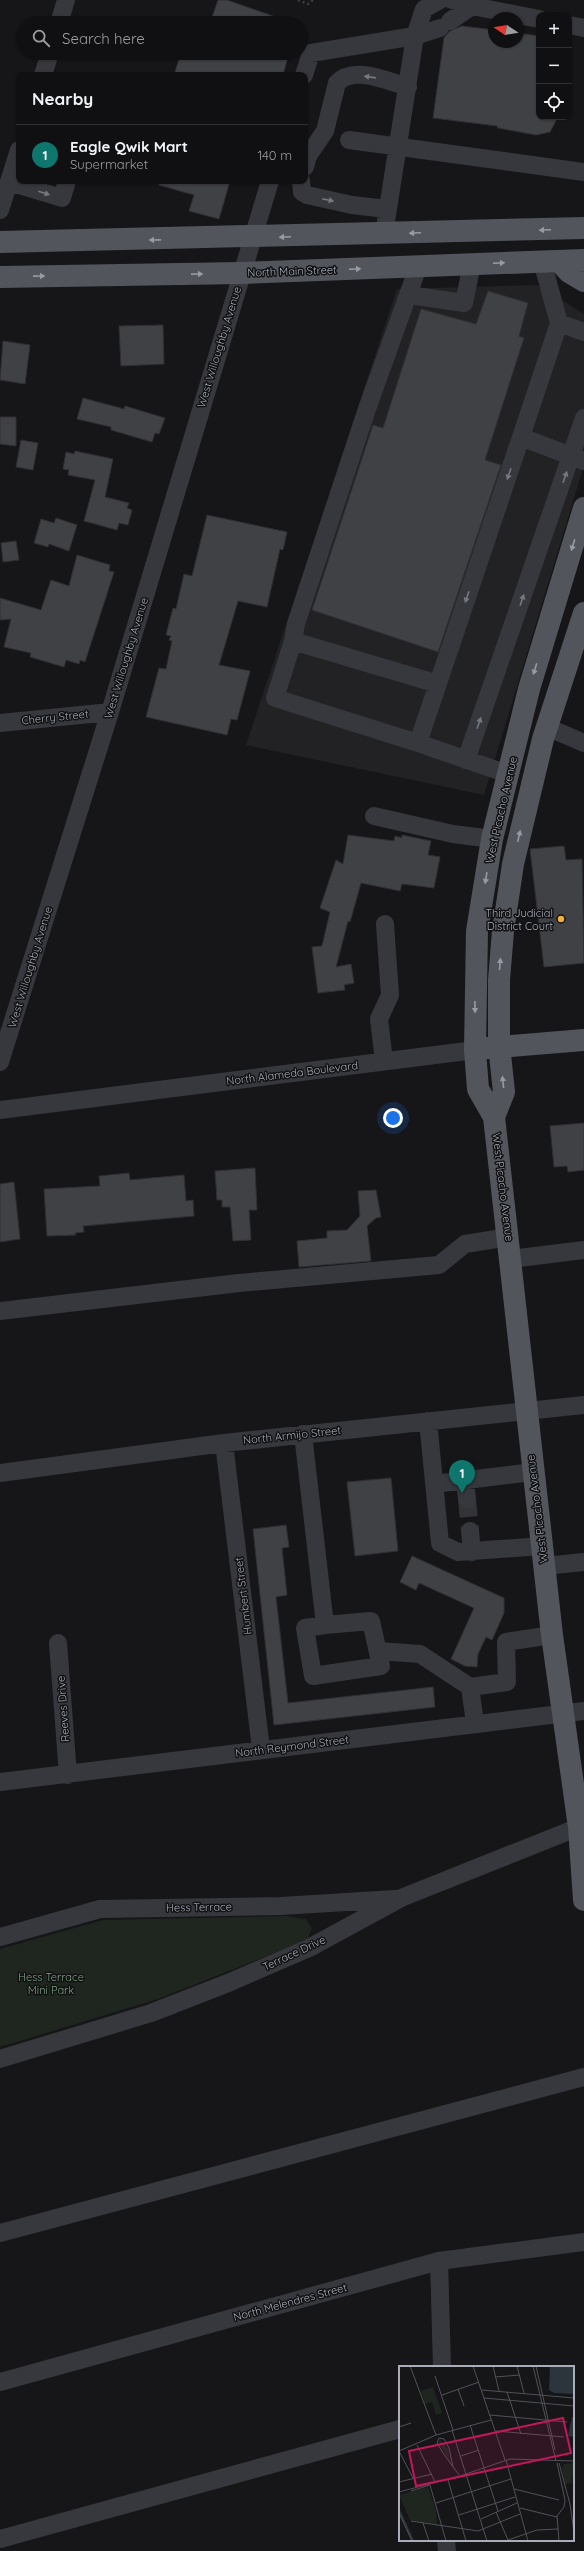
<!DOCTYPE html>
<html lang="en">
<head>
<meta charset="utf-8">
<style>
	:root { --surface:#101012; --page:#19191b; --text:#f1f3f6; --muted:#9c9d9f; --line:#303032; --accent:#0f766e }
	body { margin:0; font-family:Quicksand,sans-serif; background:var(--page); color:var(--text) }
	.controls { position:absolute; right:12px; top:12px; display:grid; overflow:hidden; border-radius:8px; box-shadow:0 1px 3px #0004 }
	.controls button { width:36px; height:36px; display:grid; place-items:center; padding:0; border:0; border-bottom:1px solid var(--line); background:var(--surface); color:var(--text); font:20px sans-serif }
	.compass { position:absolute; left:488px; top:12px; width:36px; height:36px; border-radius:50%; background:var(--surface); box-shadow:0 1px 3px #0004; rotate:282deg }
	.you { position:absolute; left:393px; top:1118px; width:14px; height:14px; margin:-10px; border:3px solid #fff; border-radius:50%; background:#1a73e8; box-shadow:0 0 0 6px #1a73e833 }
	.badge { display:grid; place-items:center; width:26px; height:26px; border-radius:50%; background:var(--accent); color:#fff; font-size:13px; font-weight:700 }
	.pin { position:absolute; translate:-50% -33px; filter:drop-shadow(0 1px 2px #0008) }
	.pin::after { content:''; position:absolute; top:21px; width:14px; height:12px; background:inherit; clip-path:polygon(0 0,100% 0,50% 100%) }
	.list { margin:0; padding:0; list-style:none }
	h2 { display:flex; justify-content:space-between; align-items:center; height:52px; margin:0; padding:0 16px; font-size:17px }
	h2 small { font-size:13px; font-weight:400; color:var(--muted) }
	.list li { display:grid; grid-template-columns:26px 1fr auto; gap:12px; align-items:center; box-sizing:border-box; height:60px; padding:0 16px; border-top:1px solid var(--line) }
	.list b { display:block; font-size:15px; white-space:nowrap }
	.list p { margin:0; font-size:13px; white-space:nowrap; color:var(--muted) }
	.list em { font-size:13px; font-style:normal; color:var(--muted) }
	.icon { flex:none; width:22px; height:22px; fill:none; stroke:currentColor; stroke-width:2; stroke-linecap:round; stroke-linejoin:round }
	.map { position:relative; flex:none; width:584px; height:2551px; overflow:hidden }
	.search { position:absolute; background:var(--surface); box-shadow:0 1px 3px #0004; left:16px; top:16px; width:292px; height:44px; display:flex; align-items:center; gap:10px; box-sizing:border-box; padding:0 14px; border-radius:22px; color:var(--muted); font-size:15px }
	.panel { position:absolute; background:var(--surface); box-shadow:0 1px 3px #0004; left:16px; top:72px; width:292px; height:112px; border-radius:8px }
	.map>svg:first-child { display:block }
</style>
</head>
<body>
<div class="map">
<svg width="584" height="2551" viewBox="0 0 584 2551">
	<rect width="100%" height="100%" fill="#161618"/>
	<path fill="#222225" d="M538,285L584,314V465L484,795L246,745L397,289Z"/>
	<path fill="#1e261f" d="M286,1916L306,1919L312,1928L307,1940L158,1999L0,2047V1949L103,1920Z"/>
	<path fill="#404145" stroke="#303034" d="M218,0H227L287,21L286,23H210Z
		M462,26L494,30V42H518V33L539,36V117H558L550,132L536,135L498,128L497,126L433,118L444,38L450,31Z
		M181,53H289L283,75H174Z
		M159,181H230L219,219L189,211L194,195L159,185Z
		M488,291L528,303L519,336L524,338L485,460L501,465L438,652L312,610L373,425L383,428L421,309L476,324Z
		M163,325L164,364L121,366L119,326Z
		M3,341L30,345L25,384L0,380Z
		M83,398L124,409L125,406L165,418L159,434L155,433L152,442L111,430V427L77,419Z
		M0,417H16V446L0,444Z
		M21,440L38,443L33,470L16,467Z
		M75,451L113,459L105,497L129,503L127,508L132,510L128,525L119,523L117,530L84,521L95,480L68,475L69,470L63,469L66,452L74,454Z
		M207,515L287,532L283,550L280,549L267,607L238,601L219,665L250,671L237,720L231,719L227,735L146,717L159,668L166,669L172,641L169,640L171,636L166,635L173,608L176,609L184,574L192,576Z
		M56,518L77,525L69,551L49,544L48,547L34,543L41,519L54,523Z
		M16,541L19,560L3,562L1,543Z
		M77,555L110,565L109,571L114,572L85,662L80,660L79,664L66,660L64,667L30,657L31,653L4,647L11,619L0,620V598L41,610L51,580L69,586Z
		M348,835L394,841L395,836L402,838V835L431,841L428,855L440,857L434,888L402,884L400,891L361,883L350,922L348,921L336,967L351,964L354,983L344,985L345,990L318,993L312,947L322,946L330,912L320,908L336,860L343,864Z
		M564,846L566,860L582,859L584,963L544,967L530,849Z
		M584,1123V1170L568,1172L567,1166L554,1167L550,1126Z
		M255,1168L257,1210H249L251,1240L233,1241L230,1207H222V1200H217L215,1171Z
		M129,1173L130,1180L184,1175L186,1201L193,1200L194,1216L83,1226L84,1232L75,1233L76,1235L47,1236L44,1189L100,1186L99,1176Z
		M14,1182L20,1239L0,1242V1184Z
		M376,1190L381,1217L376,1218L367,1226L371,1261L299,1267L297,1241L327,1238V1231L347,1230L360,1216L358,1191Z
		M391,1478L398,1551L355,1556L347,1482Z
		M286,1525L289,1547L282,1548L287,1595L276,1597L288,1703L433,1687L435,1707L274,1725L253,1529Z
		M412,1556L504,1598V1613L492,1640L486,1637L478,1654L477,1667L465,1666L451,1659L474,1608L419,1583L416,1590L400,1582Z"/>
	<g fill="none" stroke-linecap="round" stroke-linejoin="round">
		<path stroke="#333438" stroke-width="18" stroke-dasharray="18 9" stroke-linecap="butt" d="M467,1499L470,1531"/>
		<path stroke="#3d3f44" stroke-width="2.5" stroke-dasharray="2 3" stroke-linecap="butt" d="M298,0L308,4L313,0"/>
		<path stroke="#37383d" stroke-width="18" d="M452,0L472,6L539,19
			M450,21L472,6
			M59,23L66,0
			M569,25L584,28
			M43,75L50,53
			M304,75L311,53L415,36L440,28
			M349,140L584,172
			M305,167L308,156L325,131L337,83C354,65 387,81 408,87
			M301,181L302,192L307,195L352,205L387,209
			M9,182L62,198L67,181
			M0,210L19,150
			M384,234L415,36L424,9L440,0
			M542,261L559,323L521,437L584,461
			M409,295L464,303L472,264
			M559,323L584,332
			M293,641L296,624L367,409L418,267
			M438,684L293,641L275,698L418,743L508,774
			M0,723L110,712
			M547,727L584,743
			M418,743L521,437
			M466,760L584,418
			M374,816L453,834L492,839
			M384,1061L379,1019L390,995L385,924
			M0,1062L110,712L270,181
			M0,1110L475,1050
			M511,1259L584,1250
			M0,1311L239,1283L439,1265L465,1244L509,1237
			M428,1421L440,1543L458,1552L542,1546
			M303,1434L325,1625L305,1628L313,1676L381,1666L371,1621L325,1625
			M224,1443L261,1749
			M0,1473L224,1443L584,1405
			M465,1480L467,1499
			M434,1484L533,1472
			M470,1531L472,1552
			M544,1566L584,1562
			M58,1643L68,1775
			M378,1651L420,1654L470,1687L475,1723
			M470,1687L507,1682L506,1642L552,1635
			M0,1782L584,1711
			M0,1937L100,1909L281,1906L395,1899
			M0,2059L151,2013L228,1983L309,1948L401,1898L579,1827
			M0,2233L584,2077
			M439,2261L442,2367
			M0,2382L439,2261L584,2242
			M0,2539L400,2429
			M446,2540L447,2551"/>
		<path stroke="#53555c" stroke-width="22" d="M0,242L584,228
			M559,261L569,272L584,281
			M0,277L241,273L584,260
			M584,508L529,689L492,839L477,931L475,1050L478,1089L494,1117L552,1635L579,1827L584,1900
			M486,1048L584,1040
			M494,1117L504,1092L499,1045V980L503,931L513,864L543,739L584,613"/>
	</g>
	<defs><path id="oneway-solid" d="M-6-.8H1V-3.2L6.5 0L1 3.2V.8H-6Z"/></defs>
	<g fill="#757881">
		<use href="#oneway-solid" transform="translate(370 77) rotate(-172)"/>
		<use href="#oneway-solid" transform="translate(44 193) rotate(17)"/>
		<use href="#oneway-solid" transform="translate(328 200) rotate(12)"/>
		<use href="#oneway-solid" transform="translate(509 474) rotate(109)"/>
		<use href="#oneway-solid" transform="translate(565 477) rotate(-71)"/>
		<use href="#oneway-solid" transform="translate(467 597) rotate(109)"/>
		<use href="#oneway-solid" transform="translate(522 600) rotate(-71)"/>
		<use href="#oneway-solid" transform="translate(479 723) rotate(-71)"/>
	</g>
	<g fill="#979ba6">
		<use href="#oneway-solid" transform="translate(545 230) rotate(178)"/>
		<use href="#oneway-solid" transform="translate(415 233) rotate(178)"/>
		<use href="#oneway-solid" transform="translate(285 237) rotate(178)"/>
		<use href="#oneway-solid" transform="translate(155 240) rotate(179)"/>
		<use href="#oneway-solid" transform="translate(499 263) rotate(-2)"/>
		<use href="#oneway-solid" transform="translate(355 269) rotate(-2)"/>
		<use href="#oneway-solid" transform="translate(197 274) rotate(-1)"/>
		<use href="#oneway-solid" transform="translate(39 276) rotate(-1)"/>
		<use href="#oneway-solid" transform="translate(573 545) rotate(107)"/>
		<use href="#oneway-solid" transform="translate(535 669) rotate(107)"/>
		<use href="#oneway-solid" transform="translate(519 836) rotate(-77)"/>
		<use href="#oneway-solid" transform="translate(486 878) rotate(99)"/>
		<use href="#oneway-solid" transform="translate(500 964) rotate(-85)"/>
		<use href="#oneway-solid" transform="translate(475 1007) rotate(89)"/>
		<use href="#oneway-solid" transform="translate(503 1082) rotate(-96)"/>
	</g>
	<circle fill="#f2b134" stroke="#111113" stroke-width="1.5" cx="561" cy="919" r="4"/>
	<g text-anchor="middle" dominant-baseline="central" stroke-width="3" stroke-linejoin="round" paint-order="stroke">
		<g font-size="11" fill="#a8adb8" stroke="#111113">
			<text transform="translate(292 271) rotate(-2)">North Main Street</text>
			<text transform="translate(219 347) rotate(-73)">West Willoughby Avenue</text>
			<text transform="translate(126 658) rotate(-73)">West Willoughby Avenue</text>
			<text transform="translate(55 717) rotate(-6)">Cherry Street</text>
			<text transform="translate(501 810) rotate(-77)">West Picacho Avenue</text>
			<text transform="translate(30 967) rotate(-73)">West Willoughby Avenue</text>
			<text transform="translate(292 1073) rotate(-7)">North Alameda Boulevard</text>
			<text transform="translate(503 1187) rotate(83)">West Picacho Avenue</text>
			<text transform="translate(292 1435) rotate(-6)">North Armijo Street</text>
			<text transform="translate(537 1509) rotate(-97)">West Picacho Avenue</text>
			<text transform="translate(243 1596) rotate(-97)">Humbert Street</text>
			<text transform="translate(63 1709) rotate(-94)">Reeves Drive</text>
			<text transform="translate(292 1746) rotate(-7)">North Reymond Street</text>
			<text transform="translate(199 1907) rotate(-1)">Hess Terrace</text>
			<text transform="translate(294 1953) rotate(-25)">Terrace Drive</text>
			<text transform="translate(290 2302) rotate(-15)">North Melendres Street</text>
		</g>
		<g font-size="11" fill="#a8adb8" stroke="#111113" text-anchor="end">
			<text x="553" y="913">Third Judicial<tspan x="553" dy="13">District Court</tspan></text>
		</g>
		<g font-size="11" fill="#7fa381" stroke="#111113">
			<text x="51" y="1977">Hess Terrace<tspan x="51" dy="13">Mini Park</tspan></text>
		</g>
	</g>
	<g transform="translate(399 2366)">
		<rect width="175" height="175" fill="#161618"/>
		<path d="M34,21L43,47L37,49L33,36L26,38L22,25ZM41,73L49,83L51,96L39,76ZM175,97L173,117L166,118L163,102L165,98ZM29,121L37,144L38,158L11,154L0,129Z" fill="#1e261f"/>
		<path d="M151,0H175V28L155,27L150,24ZM173,51H175V71L169,70Z" fill="#2c353c"/>
		<path fill="none" stroke="#2c353c" stroke-width="2" d="M0,144L14,175"/>
		<path fill="none" stroke="#505258" stroke-width="1" d="M11,0L37,69M74,0L106,94M94,0L100,25M118,0L125,27M134,0L157,95M137,0L156,84M36,10L54,64M96,11L121,9M59,23L65,40M83,24L175,32M108,26L122,68M43,29L80,16M85,32L175,40M91,49L168,56M71,59L99,145M0,61L12,57M53,64L88,175M97,65L165,71M18,79L36,116M0,85L37,69L92,54M0,85L14,112M62,90L80,84M107,94L129,175M158,97L166,134L165,141L158,150L160,175M160,97L171,138L175,166M54,101L50,82L45,73L40,72L38,77L44,87L60,109M49,114L67,175M0,116L33,108M31,119L47,175M115,123L160,134M12,125L31,119M0,126L61,110L111,93L175,95M37,137L112,113M121,142L158,151M97,146L109,174M0,147L13,175M60,149L116,131M82,153L118,137M12,155L79,165L121,148M24,157L30,175M109,174L138,164L159,163"/>
		<path fill="#c2185b" fill-opacity="0.15" stroke="#c2185b" stroke-width="2" d="M164,52L172,87L17,120L10,85Z"/>
		<rect width="175" height="175" fill="none" stroke="#a8adb8" stroke-width="2"/>
	</g>
</svg>
<div class="controls">
<button>+</button>
<button>−</button>
<button><svg class="icon" aria-label="locate" viewBox="0 0 24 24"><circle cx="12" cy="12" r="6"/><path d="M12 2v4M12 18v4M2 12h4M18 12h4"/></svg></button>
</div>
<svg class="compass" viewBox="-18 -18 36 36"><path d="M0-13l5 13h-10z" fill="#e53935"/><path d="M0 13l5-13h-10z" fill="#9c9d9f"/></svg>
<div class="you"></div>
<div class="pin badge" style="left:462px;top:1493px">1</div>
<div class="search"><svg class="icon" aria-label="search" viewBox="0 0 24 24"><circle cx="10" cy="10" r="6"/><path d="M15 15l6 6"/></svg>Search here</div>
<section class="panel">
<h2>Nearby<small></small></h2>
<ul class="list">
<li><span class="badge">1</span><div><b>Eagle Qwik Mart</b><p>Supermarket</p></div><em>140 m</em></li>
</ul>
</section>
</div>
</body>
</html>
